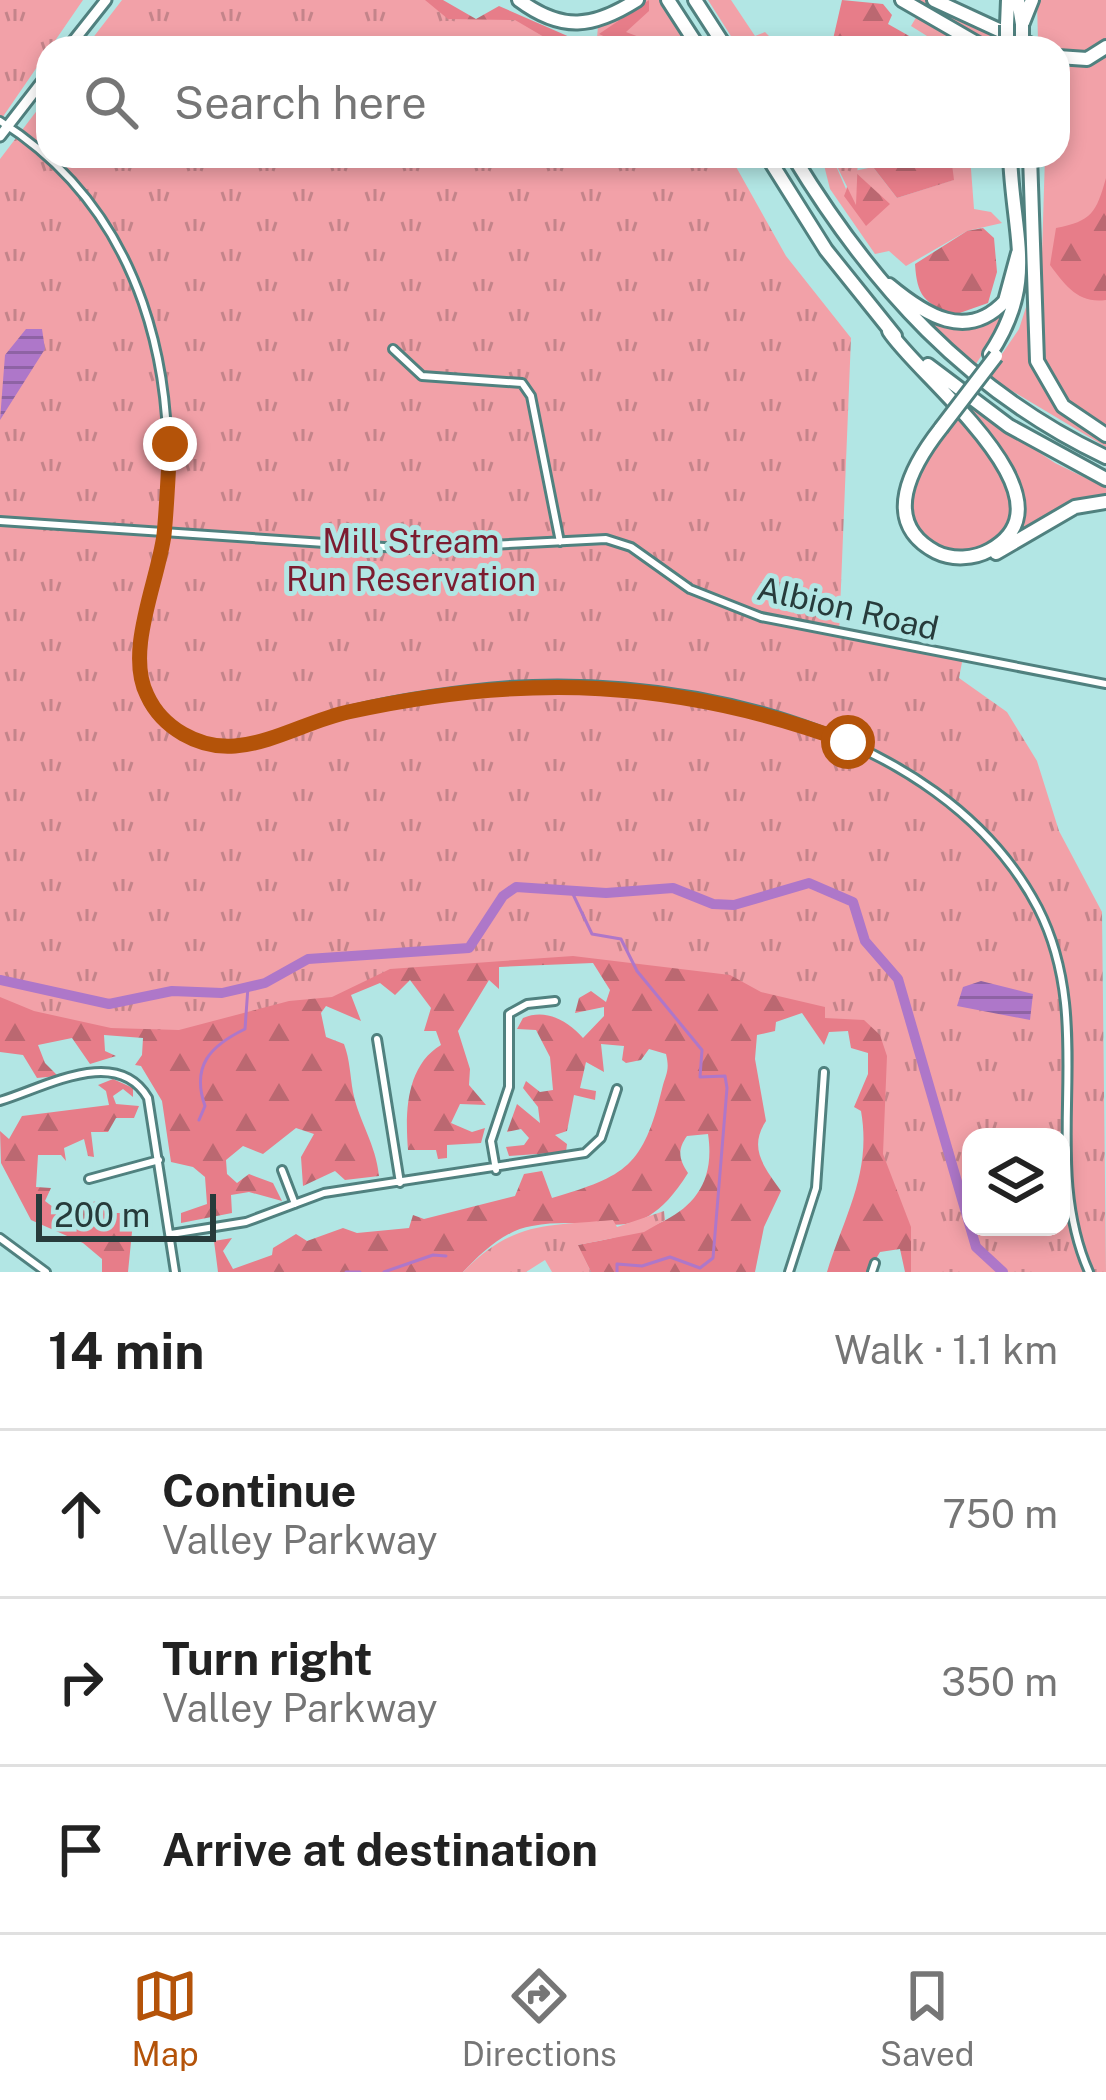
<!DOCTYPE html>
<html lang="en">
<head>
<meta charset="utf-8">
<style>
	:root { --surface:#fff; --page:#f6f6f6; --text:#222; --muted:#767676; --line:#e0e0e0; --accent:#b45309 }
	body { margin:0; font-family:"Public Sans",sans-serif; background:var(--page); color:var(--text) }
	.controls { position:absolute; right:36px; bottom:36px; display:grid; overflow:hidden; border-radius:24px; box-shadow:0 6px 18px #0003 }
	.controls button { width:108px; height:108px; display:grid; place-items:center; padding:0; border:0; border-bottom:3px solid var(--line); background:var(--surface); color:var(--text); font:60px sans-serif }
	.scale { position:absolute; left:36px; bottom:30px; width:180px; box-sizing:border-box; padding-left:12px; border:6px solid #273b3b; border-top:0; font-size:33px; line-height:42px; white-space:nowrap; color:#273b3b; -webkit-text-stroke:9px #b2e6e4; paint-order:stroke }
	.stop { position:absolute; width:36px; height:36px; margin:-27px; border:9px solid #b45309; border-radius:50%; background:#fff }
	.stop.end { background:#b45309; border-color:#fff; box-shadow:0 3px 12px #0008 }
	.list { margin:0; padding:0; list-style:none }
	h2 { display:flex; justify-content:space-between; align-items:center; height:156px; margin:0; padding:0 48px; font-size:51px }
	h2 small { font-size:39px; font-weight:400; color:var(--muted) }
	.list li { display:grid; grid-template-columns:78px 1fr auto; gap:36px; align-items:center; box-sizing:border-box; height:168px; padding:0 48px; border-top:3px solid var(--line) }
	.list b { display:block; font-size:45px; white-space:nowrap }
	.list p { margin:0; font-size:39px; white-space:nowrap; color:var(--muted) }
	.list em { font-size:39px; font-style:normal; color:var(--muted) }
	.icon { flex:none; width:66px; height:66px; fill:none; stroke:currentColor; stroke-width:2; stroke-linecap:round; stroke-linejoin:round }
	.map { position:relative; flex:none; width:1106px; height:1272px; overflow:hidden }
	.search { position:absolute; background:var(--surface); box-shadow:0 6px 18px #0003; left:36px; right:36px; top:36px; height:132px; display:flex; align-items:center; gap:30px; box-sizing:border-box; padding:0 42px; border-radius:36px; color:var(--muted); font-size:45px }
	.sheet { height:660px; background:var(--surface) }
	nav { display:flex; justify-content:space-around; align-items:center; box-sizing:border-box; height:168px; border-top:3px solid var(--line); background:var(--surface); font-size:33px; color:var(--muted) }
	nav a { display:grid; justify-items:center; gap:6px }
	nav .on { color:var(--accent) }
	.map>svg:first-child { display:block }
</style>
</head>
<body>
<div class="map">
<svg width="1106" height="1272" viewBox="0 0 1106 1272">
	<defs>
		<pattern id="forest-firs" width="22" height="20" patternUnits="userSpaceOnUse" patternTransform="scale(3)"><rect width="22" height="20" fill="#e77d89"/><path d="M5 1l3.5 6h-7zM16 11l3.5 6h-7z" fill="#bb6871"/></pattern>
		<pattern id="park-tufts" width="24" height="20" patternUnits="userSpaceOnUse" patternTransform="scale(3)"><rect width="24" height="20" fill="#f2a1a8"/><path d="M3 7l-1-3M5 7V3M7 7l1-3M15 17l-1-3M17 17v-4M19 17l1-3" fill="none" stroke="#c4848a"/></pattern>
		<pattern id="water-rules" width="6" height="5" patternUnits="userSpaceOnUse" patternTransform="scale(3)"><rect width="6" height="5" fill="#ae77c9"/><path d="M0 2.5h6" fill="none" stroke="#8e63a4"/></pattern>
	</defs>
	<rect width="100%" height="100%" fill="#b2e6e4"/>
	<path fill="#f2a1a8" d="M645,0H659L689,48H621L597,38L598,26Z
		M708,0H731L755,36L765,32L777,44H736Z
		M907,0H927L997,33L995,45Z
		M1037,0H1106V45L1086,56L1038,43Z
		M917,16L973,48H920L927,36L911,26Z
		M1106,54V430L1060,397L1039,352L1045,156H1058V62L1079,67Z
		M951,156H970L974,209L991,212L1002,223L967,231L906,266L889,251L875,254L830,189L823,161L833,159L846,189L854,171L873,167L897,198L953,180Z
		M906,304L952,329L980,326L1013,307L974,367Z
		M1027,304C1036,386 1036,392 1106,439V447L987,376L1019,329Z
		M966,404L1055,463L1106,488V499L1022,534L1017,527L1022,488L1017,475L962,410Z
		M957,417L1013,485C1012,601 882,549 912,477C921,456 943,435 957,417Z"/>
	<path fill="url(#forest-firs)" fill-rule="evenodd" d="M402,0H443L476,19L499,6L595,48L488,44Z
		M649,0V11L626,32L668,48H630L599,34Z
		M842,0L883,4L892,15L888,24L911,37L913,48H831Z
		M892,156H951L954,180L897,198L873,167Z
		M854,171L890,204L866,226L844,196Z
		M1106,178V300C1078,304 1065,285 1050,265L1056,228C1092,221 1096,213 1106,178Z
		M983,228L994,238L997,272L988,303L954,315C924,303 917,296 915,264L967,231Z
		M0,541L1031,906L1083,1272H905L900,1249L880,1252L868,1272H827C844,1216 872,1173 861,1111L854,1107L868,1074V1053L851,1048L848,1031L829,1032L824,1045L802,1013L776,1022L775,1031L757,1035L755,1059L766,1121C748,1148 764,1167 781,1191L764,1227L755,1272H591L577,1245C641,1233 721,1219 708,1134L687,1136C677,1150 679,1159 688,1173C638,1253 606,1213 532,1226C505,1230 481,1253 463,1272H218L214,1241L232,1238L223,1251L233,1269L272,1255L273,1248L296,1234L307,1241L343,1228L357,1233L409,1228L413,1215L424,1219L515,1196L524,1174L542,1171L552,1198C627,1176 643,1166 662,1089C666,1073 670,1071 666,1054L649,1049L641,1060L626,1063L622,1060L624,1046L601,1044L604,1072L586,1062L580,1088L596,1091L595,1100L574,1095L567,1131L555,1135L567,1144L566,1152L509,1156L506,1147L524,1145L529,1138L521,1129L507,1132L517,1104L540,1123L538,1107L523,1088L526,1081L540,1092L553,1090L550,1057L536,1030L517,1029L523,1018C546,1008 568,1021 583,1038L604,1016V1007L575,1013L579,998L591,991L606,1002L610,990L593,963L499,967V989L489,980L458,1031L470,1069L469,1085L486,1105L460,1104L451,1123L472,1132L485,1128L481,1143L447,1145V1158L438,1159L436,1150H408C405,1112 406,1066 441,1045L436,1031H424L431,1008L410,980L395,995L380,983L351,995L361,1021L326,1006L321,1013L326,1037L344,1044C350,1060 350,1075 353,1092C359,1122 376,1144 379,1176L345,1180L335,1171L303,1186L301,1157L314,1134L296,1128L263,1154L243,1146L226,1160L227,1174L237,1183L249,1174L273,1183L282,1201L249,1192L231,1195L232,1213L181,1223V1213L207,1204L205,1177L193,1167L171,1162L162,1101L141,1066L135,1065L142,1055L143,1038L104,1035L105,1051L116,1056L90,1064L72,1038L38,1045L45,1063L58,1076L37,1078L23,1055L0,1052ZM971,1137H1061V1227H971Z
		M113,1079L133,1088V1097L123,1089L113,1096L116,1104L139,1106L134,1118H116L108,1132H91L94,1157L88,1156L84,1139L64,1148L66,1161L61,1155H38L36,1187L51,1188L45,1201L57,1210L97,1201L107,1213H126L133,1222L128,1272H102V1259L83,1243L31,1220L1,1163L0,1131L9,1139L22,1116L109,1105L106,1091L98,1085Z"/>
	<path fill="url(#park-tufts)" fill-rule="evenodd" d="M0,0H83L0,121Z
		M122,0H425L448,19L515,20L563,48H85Z
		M48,96V156H730L786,256L851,338L839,635L963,657L959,678L1007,712L1037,761L1059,831L1102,912L1106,1272H911V1227L883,1154L887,1056L880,1035L864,1020L825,1018V1007L761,992L730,975L573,956L390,969L332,997L289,1001L179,1030L111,1028L34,1011L0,997V159ZM971,1137H1061V1227H971Z
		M832,156H858L856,205Z
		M664,1211L665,1220L644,1232L578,1245L591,1272H552L545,1260L526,1272H463C513,1221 546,1226 613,1220L617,1227Z"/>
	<path fill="url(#water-rules)" d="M26,329H42L45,349L0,420L5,355Z
		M981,981L1033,994L1030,1020L957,1006L963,987Z"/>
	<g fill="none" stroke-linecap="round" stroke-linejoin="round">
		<path stroke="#ae77c9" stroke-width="3" d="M571,890L592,934L621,939L637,971L702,1050L700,1077L725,1076L727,1088L713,1258L700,1268L670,1257L642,1266L617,1264V1272
			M199,1120L205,1106C191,1066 210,1046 245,1029L248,987
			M346,1272H360
			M384,1272L433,1255L446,1256"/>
		<path stroke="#ae77c9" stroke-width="10" d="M0,980L109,1004L172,991L222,993L265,983L308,959L469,948L503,896L516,887L606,893L673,888L713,904L734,905L809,883L853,902L865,941L898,979L976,1247L1003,1272"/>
		<defs>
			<path id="minor" d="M0,121C144,212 182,376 163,536C157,589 115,675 162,718C182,736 207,748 235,746C270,743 307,723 341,713C382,702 427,695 469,690C661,665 941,722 1038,908C1099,1027 1038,1157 1089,1272
				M393,349L422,376L522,383L531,396L560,542
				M0,521L414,549L606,539L631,547L690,589L761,617L1106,684
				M377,1039L400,1183
				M0,1101C46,1087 117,1045 148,1098L175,1272
				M282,1170L295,1204
				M496,1170L491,1141L509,1087V1014L527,1004L555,1001
				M89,1179L159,1160
				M171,1234L246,1222L324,1193L585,1153L601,1138L617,1089
				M0,1238L46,1272
				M789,1272L816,1188L824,1072
				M872,1272L875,1263"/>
			<path id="major" d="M68,48L106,0
				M0,136L48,74"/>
			<path id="highway" d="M519,0C562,32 593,28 637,0
				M668,0L699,48
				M695,0L726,48
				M902,0L985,48
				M934,0L1038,48
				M1018,0L1022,24
				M1007,25L1008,0
				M1022,25L1032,0
				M1058,57L1087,59L1106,47
				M767,156L826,250L895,336
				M793,156C872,286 967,391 1106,457
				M1030,156L1037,361L1063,406L1106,435
				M889,285C925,315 967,342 1005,301L1018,253
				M889,331C918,377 1082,499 990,550C974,559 952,560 936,552C879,522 912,465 941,428
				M990,354C1038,282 1013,237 1010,156
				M928,365L1009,426L1106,479
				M996,553L1075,507L1106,502"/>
		</defs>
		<use href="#minor" stroke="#50817f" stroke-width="12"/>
		<use href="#major" stroke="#50817f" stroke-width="15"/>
		<use href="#highway" stroke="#50817f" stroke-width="18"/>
		<use href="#minor" stroke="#fff" stroke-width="6"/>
		<use href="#major" stroke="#fff" stroke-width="9"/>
		<use href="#highway" stroke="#fff" stroke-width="12"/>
		<defs>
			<path id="highway-bridge" d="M1022,25V48
				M1007,48V25
				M941,428L996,356"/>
		</defs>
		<use href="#highway-bridge" stroke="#50817f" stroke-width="18" stroke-linecap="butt"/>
		<use href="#highway-bridge" stroke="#fff" stroke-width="12"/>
	</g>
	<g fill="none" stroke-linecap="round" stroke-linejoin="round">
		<path stroke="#b45309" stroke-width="15" d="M170,444C168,474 167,505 164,535C158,581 125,651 147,695C162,728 199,749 235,746C273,743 311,720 348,712C525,673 678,679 848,742"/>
	</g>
	<g text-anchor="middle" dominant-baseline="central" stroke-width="10" stroke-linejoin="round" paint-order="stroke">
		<g font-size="33" fill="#7c1c30" stroke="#b2e6e4">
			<text x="411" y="541">Mill Stream<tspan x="411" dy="38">Run Reservation</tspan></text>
		</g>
		<g font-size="33" fill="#273b3b" stroke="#b2e6e4">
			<text transform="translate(848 608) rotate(13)">Albion Road</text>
		</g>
	</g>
</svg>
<div class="controls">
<button><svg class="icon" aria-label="layers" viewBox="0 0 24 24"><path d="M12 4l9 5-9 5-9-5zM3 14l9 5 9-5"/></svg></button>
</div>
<div class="scale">200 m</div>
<div class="stop" style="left:848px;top:742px"></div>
<div class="stop end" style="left:170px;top:444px"></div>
<div class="search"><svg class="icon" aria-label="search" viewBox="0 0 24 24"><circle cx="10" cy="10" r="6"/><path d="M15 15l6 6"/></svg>Search here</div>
</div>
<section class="sheet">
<h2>14 min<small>Walk · 1.1 km</small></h2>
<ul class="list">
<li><svg class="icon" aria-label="ahead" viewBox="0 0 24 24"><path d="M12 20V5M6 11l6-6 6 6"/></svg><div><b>Continue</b><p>Valley Parkway</p></div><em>750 m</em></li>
<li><svg class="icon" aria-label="right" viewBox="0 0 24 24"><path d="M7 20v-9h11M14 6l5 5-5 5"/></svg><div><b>Turn right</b><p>Valley Parkway</p></div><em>350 m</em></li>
<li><svg class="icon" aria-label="arrive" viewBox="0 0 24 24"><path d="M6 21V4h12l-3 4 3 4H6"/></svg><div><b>Arrive at destination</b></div></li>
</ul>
</section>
<nav>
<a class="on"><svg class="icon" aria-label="map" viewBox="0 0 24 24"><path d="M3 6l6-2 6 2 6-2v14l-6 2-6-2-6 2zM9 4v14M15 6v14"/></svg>Map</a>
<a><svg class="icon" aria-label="directions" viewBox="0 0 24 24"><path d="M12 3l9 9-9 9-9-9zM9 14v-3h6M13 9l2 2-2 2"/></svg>Directions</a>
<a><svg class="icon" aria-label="saved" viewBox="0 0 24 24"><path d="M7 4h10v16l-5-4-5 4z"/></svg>Saved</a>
</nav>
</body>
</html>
